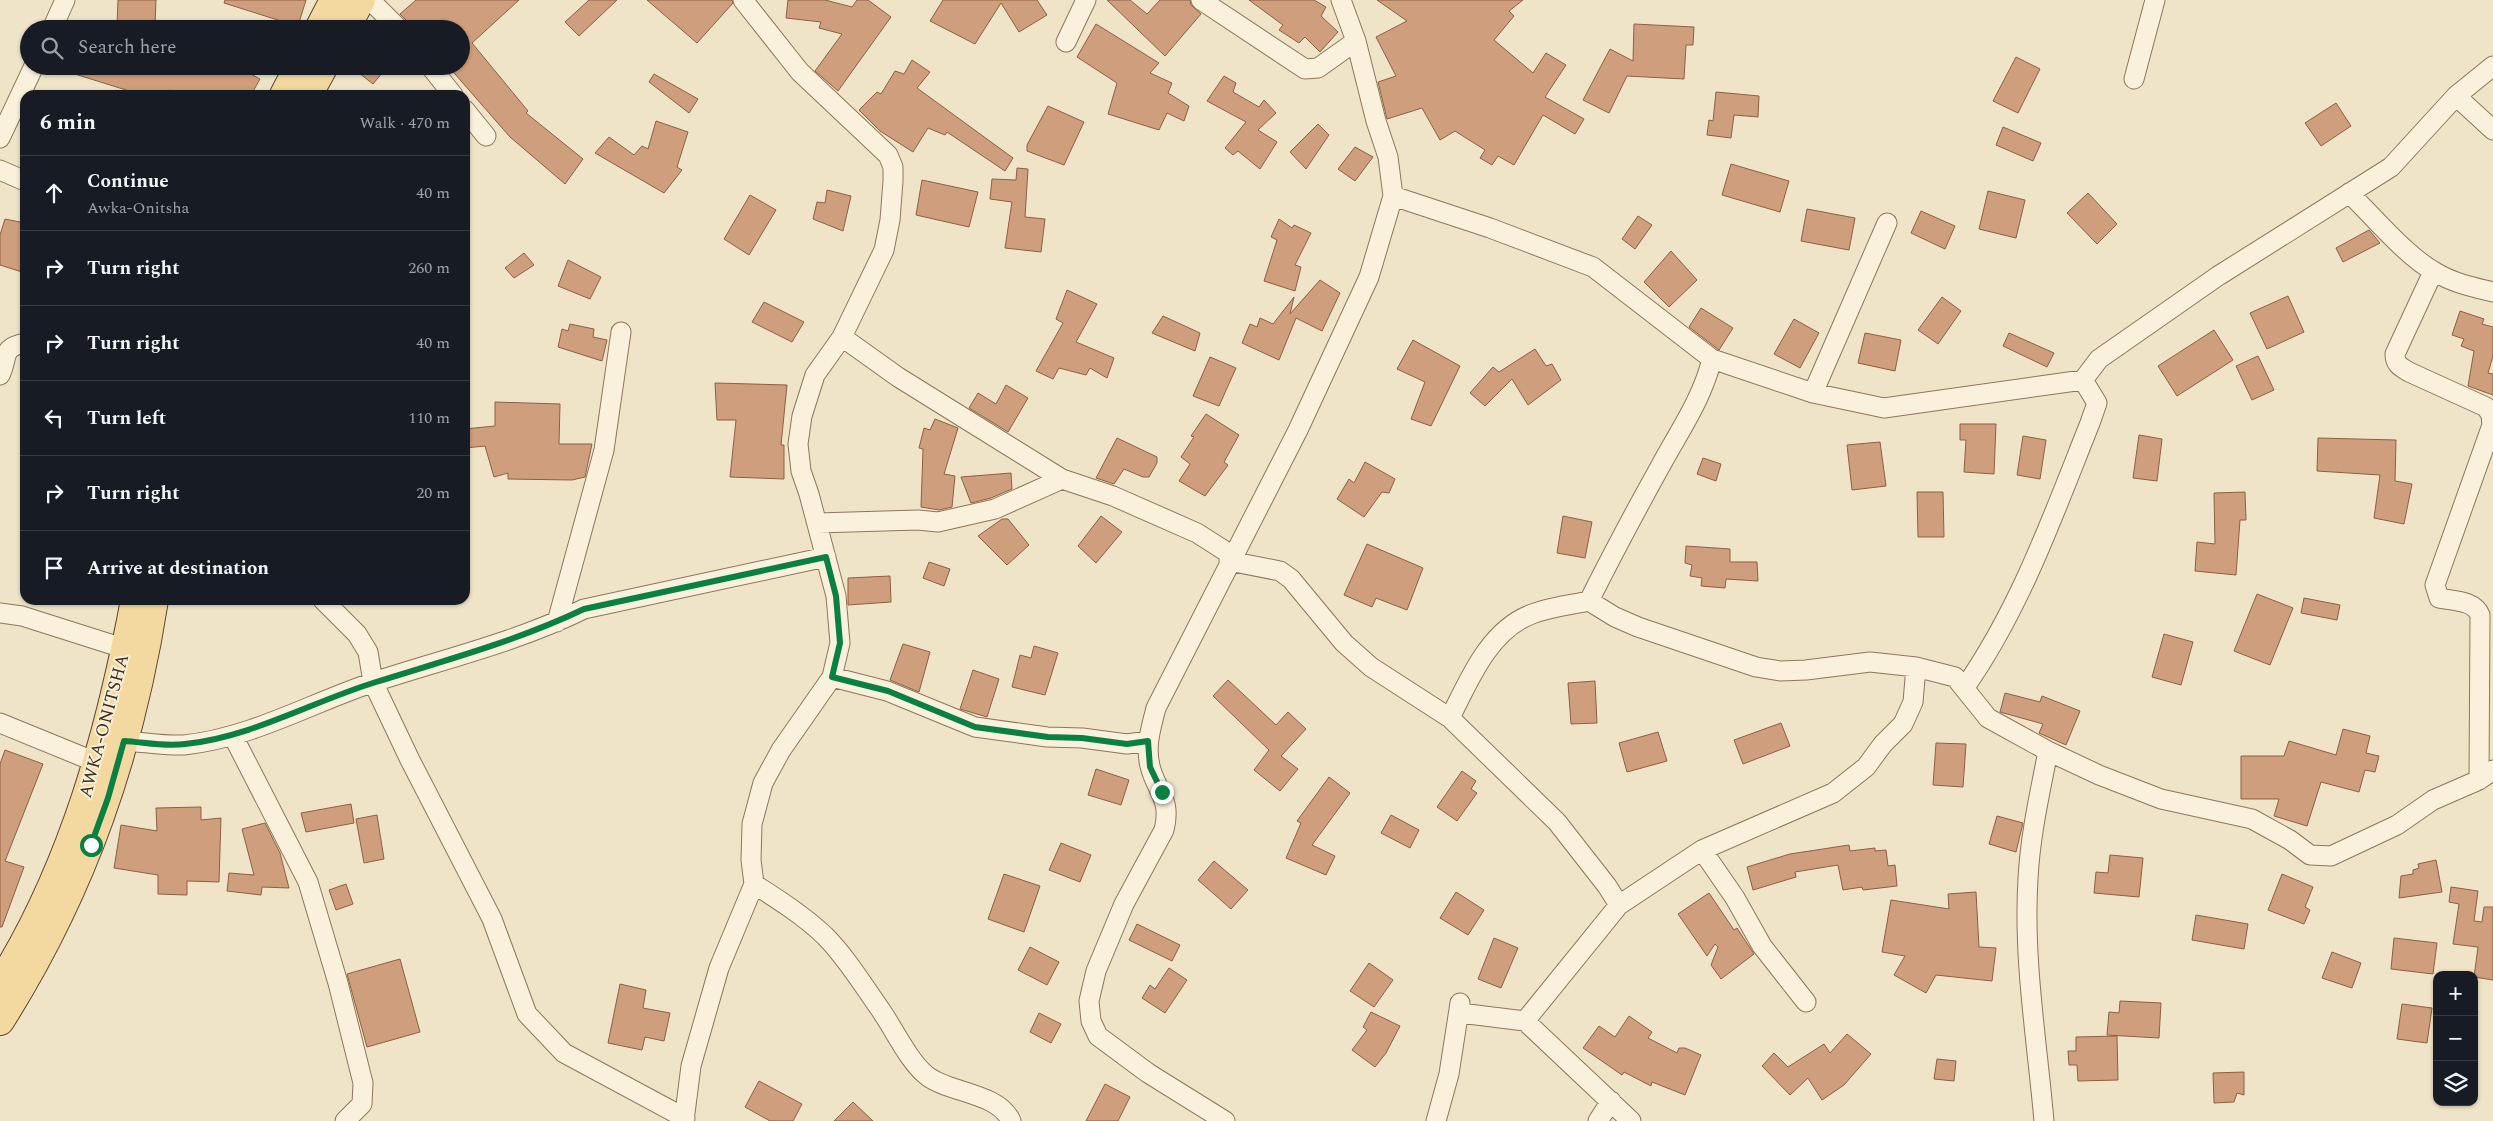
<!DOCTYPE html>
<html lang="en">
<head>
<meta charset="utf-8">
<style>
	:root { --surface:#171b24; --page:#242831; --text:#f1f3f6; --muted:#9ea1a6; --line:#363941 }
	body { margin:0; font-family:Spectral,serif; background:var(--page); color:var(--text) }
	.controls { position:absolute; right:15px; bottom:15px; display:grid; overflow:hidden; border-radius:10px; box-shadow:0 1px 4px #0004 }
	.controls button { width:45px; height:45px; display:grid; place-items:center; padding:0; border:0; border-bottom:1px solid var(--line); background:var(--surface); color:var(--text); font:25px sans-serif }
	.stop { position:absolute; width:15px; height:15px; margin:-11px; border:4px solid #0b8043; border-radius:50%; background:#fff }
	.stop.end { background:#0b8043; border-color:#fff; box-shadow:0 1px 5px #0008 }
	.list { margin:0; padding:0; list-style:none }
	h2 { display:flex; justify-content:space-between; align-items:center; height:65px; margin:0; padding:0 20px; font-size:21px }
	h2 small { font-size:16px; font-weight:400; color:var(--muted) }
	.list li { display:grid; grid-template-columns:32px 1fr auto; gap:15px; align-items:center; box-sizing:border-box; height:75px; padding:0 20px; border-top:1px solid var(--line) }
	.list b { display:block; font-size:19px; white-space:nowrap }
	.list p { margin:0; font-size:16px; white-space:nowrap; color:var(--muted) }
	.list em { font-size:16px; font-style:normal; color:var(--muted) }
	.icon { flex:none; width:28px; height:28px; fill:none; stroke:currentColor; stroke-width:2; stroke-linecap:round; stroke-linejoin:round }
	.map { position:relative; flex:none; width:2493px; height:1121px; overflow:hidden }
	.search { position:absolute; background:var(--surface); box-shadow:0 1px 4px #0004; left:20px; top:20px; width:450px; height:55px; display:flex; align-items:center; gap:12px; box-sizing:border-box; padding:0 18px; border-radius:28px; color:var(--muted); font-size:19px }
	.panel { position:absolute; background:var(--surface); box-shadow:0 1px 4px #0004; left:20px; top:90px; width:450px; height:515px; border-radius:15px }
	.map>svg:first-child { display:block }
</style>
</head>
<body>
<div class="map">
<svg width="2493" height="1121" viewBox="0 0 2493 1121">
	<rect width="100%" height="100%" fill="#f0e4c8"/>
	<path fill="#cf9f7d" stroke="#8d5f41" d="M118,0H156L155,26L117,25Z
		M225,0H306L297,29H278L281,21L224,3Z
		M416,0H519L472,43L528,111L526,113L583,159L565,184L510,137L448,66H461V29H410L407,21L400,14Z
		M589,0H617L579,36L565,22Z
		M647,0H732L733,3L697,43Z
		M788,0H825L852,7L857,0H868L891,17L838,91L815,71L842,34L819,28L821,22L786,18Z
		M943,0H1037L1047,15L1019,32L1001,3L975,44L930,21Z
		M1107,0H1130L1147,14L1160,0H1190L1191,5L1201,14L1165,56Z
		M1249,0H1314L1326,7L1321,16L1338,32L1320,52L1305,37L1299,43L1279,30L1283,25Z
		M1377,0H1523L1509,11L1514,16L1494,40L1533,73L1546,53L1566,65L1545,97L1584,119L1575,134L1543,115L1514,165L1498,156L1492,165L1480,158L1485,150L1455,131L1440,140L1422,108L1387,119L1378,82L1396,76L1376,37L1407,21Z
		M1096,24L1159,63L1150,73L1172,83L1168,93L1189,106L1184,121L1167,113L1159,130L1108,114L1117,83L1077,57Z
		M1634,24L1694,27L1693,45H1686L1684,79L1627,76L1609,113L1583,100L1610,49L1633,61Z
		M2016,57L2040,69L2018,113L1993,101Z
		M912,60L930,72L917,88L1013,158L1005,171L947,132L945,135L928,128L913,152L880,131L859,110L877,92L881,94L895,71L904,74Z
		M63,66H236L260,79L251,95H185L169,90L166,95H142L62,70Z
		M350,66H388L373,84Z
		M654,74L698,99L689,113L649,82Z
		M1224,76L1236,83L1233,92L1259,107L1264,100L1276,113L1258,130L1277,142L1260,169L1238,151L1233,155L1225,148L1246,122L1207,101Z
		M1716,92L1759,96L1758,117L1734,115L1731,138L1707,135L1709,120L1713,121Z
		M2336,103L2351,126L2321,146L2305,123Z
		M1048,106L1084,122L1064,165L1027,151V145Z
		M656,121L688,132L677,167L682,170L664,193L595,153L609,137L634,155L642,146L648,149Z
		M1318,124L1329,135L1306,169L1290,152Z
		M2003,127L2041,143L2033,161L1996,145Z
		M1355,147L1373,157L1355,181L1338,169Z
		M1731,164L1789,181L1780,212L1722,195Z
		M1017,168L1028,169L1025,217L1045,219L1041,252L1005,248L1012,202L990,199L992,179L1016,180Z
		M922,180L978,192L969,227L916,215Z
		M827,190L851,196L843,231L813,219L817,202L825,203Z
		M1988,191L2025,200L2016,238L1979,229Z
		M2088,193L2117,224L2097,244L2067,213Z
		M750,195L776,210L749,255L724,239Z
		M1807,209L1855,218L1849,250L1801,241Z
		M1921,211L1955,226L1945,249L1911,233Z
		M1638,216L1652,225L1635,249L1622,239Z
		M5,219L25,223V273L0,265V235Z
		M1279,219L1292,228L1294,225L1311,233L1295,265L1301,267L1295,291L1264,281L1277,240L1271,237Z
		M2369,230L2380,243L2343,262L2336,248Z
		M1671,251L1697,280L1669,307L1644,282Z
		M524,253L534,265L514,278L505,268Z
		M568,260L601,277L590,299L558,286Z
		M1320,280L1340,293L1322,331L1296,318L1279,360L1242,343L1250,324L1257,327L1260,318L1273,324L1294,297L1290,314Z
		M1067,290L1097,304L1076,342L1114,358L1107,378L1090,368L1086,375L1059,368L1053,379L1036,371L1063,323L1056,319Z
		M2288,296L2304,332L2267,349L2250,313Z
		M1942,297L1961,311L1938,344L1918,330Z
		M764,302L804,322L792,342L752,322Z
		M1701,308L1733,328L1719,350L1689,327Z
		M2460,311L2484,319L2482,324L2493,327V356L2488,373L2493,374V395L2468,386L2474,351L2461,346L2464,339L2452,335Z
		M1163,316L1200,333L1195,351L1152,333Z
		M1794,319L1819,333L1800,368L1774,354Z
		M570,324L594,329L593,337L607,340L602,361L558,347L562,329L568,331Z
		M2214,330L2233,360L2177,396L2158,366Z
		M1865,333L1901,340L1895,371L1858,363Z
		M2009,333L2054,353L2047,367L2003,346Z
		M1413,340L1460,366L1431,426L1411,419L1425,382L1397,369Z
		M1535,349L1546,366L1552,364L1561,380L1528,405L1512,379L1485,406L1470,393L1493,367L1499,372Z
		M2258,356L2274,390L2252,400L2236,366Z
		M1210,357L1236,368L1219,406L1193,396Z
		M715,383L787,385L781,445H784V479L730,477L736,420H717Z
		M1006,385L1028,398L1008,432L969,408L978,393L996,404Z
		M495,402L560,404L559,444H592L585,477L572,480L508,479V473L494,477L485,446L465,448V429L495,426Z
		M1206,414L1239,435L1224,462L1228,465L1205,496L1179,481L1190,464L1181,457L1194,437L1191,436Z
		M935,419L958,428L944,474L955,476L952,507L939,510L921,507L923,449L919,448L924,428L930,430Z
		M1960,424H1996L1994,474L1964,472L1966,440H1960Z
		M2139,435L2162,439L2157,481L2133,478Z
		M2023,436L2046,440L2040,479L2017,475Z
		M1117,438L1157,457V463L1149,477H1143L1124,469L1114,484L1096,478Z
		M2318,438L2396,440L2395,481L2412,484L2404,524L2374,518L2380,475L2317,471Z
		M1880,442L1886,486L1852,490L1847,445Z
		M1703,458L1721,464L1716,481L1697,474Z
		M1365,462L1395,479L1389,493L1382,492L1364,517L1337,499L1349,479L1354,483Z
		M1011,473L1012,489L991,498L971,503L961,477Z
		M1917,492H1943L1944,537H1918Z
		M2245,492L2246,520H2240L2236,575L2195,571L2197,542L2215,544L2214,493Z
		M1101,516L1122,532L1096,563L1078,546Z
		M1563,516L1592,522L1585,558L1557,553Z
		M1002,519H1008L1029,545L1007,565L978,536Z
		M1367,544L1423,568L1407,610L1376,598L1372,607L1344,595Z
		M1686,546L1730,549V562H1757L1758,581L1726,579L1725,588L1701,586L1702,578L1690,576L1692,565L1685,563Z
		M929,562L950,569L944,586L923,578Z
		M890,576L891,602L848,605V578Z
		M2257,594L2293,608L2270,665L2234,651Z
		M2304,598L2340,605L2337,620L2301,613Z
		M2164,634L2193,642L2181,685L2152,677Z
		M903,644L930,652L919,692L890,680Z
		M1034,646L1058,653L1045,695L1012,687L1020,655L1031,658Z
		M973,670L999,679L987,717L960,709Z
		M1228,680L1276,725L1288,712L1306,729L1281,756L1298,769L1280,791L1254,770L1269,750L1213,696Z
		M1595,681L1597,723L1571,724L1568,683Z
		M2005,693L2040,702L2042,696L2080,711L2066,745L2039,733L2043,724L2000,712Z
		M1781,723L1790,746L1743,764L1734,740Z
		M2343,729L2370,736L2366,753L2379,756L2375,772L2365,770L2359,792L2321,782L2307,826L2274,816L2279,799H2241V756H2284L2289,741L2336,755Z
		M1658,732L1667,761L1627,772L1619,743Z
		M1936,743L1966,744L1963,787L1933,785Z
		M5,750L43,764L5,861L24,867L2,927H0V764Z
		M1096,769L1129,780L1121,805L1088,795Z
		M1462,771L1476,781L1471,789L1477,793L1457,821L1437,807Z
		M1329,777L1350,793L1312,845L1335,856L1326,875L1286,858L1301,823L1297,821Z
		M351,804L354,823L306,832L301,813Z
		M201,807V820L221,818L219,882L187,881V895L158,894V875L114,868L121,825L157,831L156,808Z
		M377,815L384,859L364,863L356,819Z
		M1391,815L1419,830L1410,848L1381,833Z
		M1997,816L2023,823L2016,852L1989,844Z
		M265,823L280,853L289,888L262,887L261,895L227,891L229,873L254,875L242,829Z
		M1061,843L1091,855L1080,882L1049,870Z
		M1849,845L1850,851L1875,848V851L1886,850L1888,866L1895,865L1897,886L1863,890L1862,887L1843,890L1838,865L1795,872L1796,877L1753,890L1747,867L1790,854Z
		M2110,855L2143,858L2139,897L2094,893L2096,872L2108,873Z
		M2436,860L2442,892L2399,898L2401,876L2413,874V870L2419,868L2418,864Z
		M1214,861L1248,890L1231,909L1198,880Z
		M1004,874L1040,886L1024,932L988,919Z
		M2282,874L2313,887L2305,907L2310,910L2304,924L2268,910Z
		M346,884L353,904L336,910L329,890Z
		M2451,887L2478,891L2474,921L2482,922L2484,907H2493V980L2474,977L2478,947L2453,944L2459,904L2449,902Z
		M1456,892L1484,910L1468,935L1440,918Z
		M1976,892L1979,947L1996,948L1992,981L1936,975L1926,993L1894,975L1905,956L1882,952L1891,900L1949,909L1948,894Z
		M1709,893L1734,930L1737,928L1754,954L1721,979L1711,965L1718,947L1715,944L1707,956L1678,914Z
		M2196,915L2248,924L2244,949L2192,940Z
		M1137,924L1180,945L1172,961L1129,940Z
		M1494,938L1518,948L1501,988L1478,979Z
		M2394,938L2437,943L2433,974L2391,969Z
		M1030,947L1059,962L1047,985L1018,970Z
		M2332,952L2361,963L2352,988L2322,978Z
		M400,959L420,1032L367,1047L347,974Z
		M1369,963L1393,980L1374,1007L1350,991Z
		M1169,968L1187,980L1165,1013L1142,998L1150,985L1155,989Z
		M620,984L646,990L643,1008L670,1013L664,1041L645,1037L642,1050L608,1043Z
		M2120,1001L2161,1003L2159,1038L2107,1035L2109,1012L2119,1013Z
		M2402,1004L2432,1008L2427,1043L2397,1039Z
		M1371,1012L1400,1026L1386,1053L1375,1067L1352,1050L1367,1030L1363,1027Z
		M1039,1013L1061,1024L1051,1043L1030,1032Z
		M1629,1016L1652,1032L1648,1038L1677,1053L1679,1048H1685L1701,1055L1685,1095L1652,1082L1651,1086L1624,1072L1622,1075L1583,1048L1599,1026L1615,1037Z
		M1847,1034L1871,1054L1844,1085L1822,1100L1808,1078L1790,1095L1762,1066L1774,1053L1788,1067L1824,1044L1830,1053Z
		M2117,1036L2118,1080L2078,1081L2077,1065H2069L2068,1051H2076V1037Z
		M1937,1059L1956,1061L1954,1081L1934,1079Z
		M2244,1072V1095L2237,1093L2234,1102L2214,1103L2213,1073Z
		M759,1081L802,1104L793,1121H770L745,1107Z
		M1105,1084L1130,1097L1118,1121H1086Z
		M853,1102L873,1121H834Z"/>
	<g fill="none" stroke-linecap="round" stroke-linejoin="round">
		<defs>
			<path id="minor" d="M370,0L399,29
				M1201,0L1305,69L1318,68L1356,41
				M52,29L65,0
				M1066,42L1086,0
				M430,66L453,95
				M2134,79L2155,0
				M2456,96L2493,130
				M465,110L486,136
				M0,138L34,66
				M0,170L25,181
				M2349,193C2374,217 2406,256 2435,272C2453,283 2473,287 2493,292
				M1393,196L1490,228L1593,267L1712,359L1813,393L1884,408L2083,380L2099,359L2218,276L2391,167L2456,96L2493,66
				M2433,272L2395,354C2395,365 2401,367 2409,372L2486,407L2491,415L2492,425L2435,585L2439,598C2453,601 2474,600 2480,615L2479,780
				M842,337L898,377L1062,479L1113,496L1197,533L1233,556
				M0,375C9,357 0,348 25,343
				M1813,393L1887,223
				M817,523L918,520L938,522L995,509L1062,479
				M1229,561L1280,571L1291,579L1344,643L1371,667L1450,718L1557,822L1607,886L1619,905
				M323,600L357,634L368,652L373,682L410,760L492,919L527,1014L564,1053L685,1118
				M1589,601C1612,555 1636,510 1661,465C1680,430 1702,399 1712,359
				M0,613L22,616L126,649
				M557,622L604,450L621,332
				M832,677L887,691L975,727L1047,737L1082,738L1127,744L1148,741
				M1965,687C2021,607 2054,513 2090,423L2097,403L2083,380
				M1450,718C1469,680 1489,630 1532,614C1550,607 1570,605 1589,601L1615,617L1638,627L1756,667L1780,671L1806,670L1870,662L1916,667L1955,677L1988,718L2048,751L2099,775L2161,799L2252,819L2290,840L2310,855L2331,856L2397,825L2433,800L2479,780L2493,770
				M0,723L98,763
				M233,736L308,882L338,983L363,1083L362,1104L345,1121
				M124,741C143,742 165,746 184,745C251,738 311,703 374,682C444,659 517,642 584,609L826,557
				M1702,850L1735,898L1762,946L1806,1002
				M754,884C779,900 804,916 825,936C846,957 863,985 880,1009C894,1029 908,1060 926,1075C947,1093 998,1092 1011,1121
				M1460,1013L1525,1021L1631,1121
				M1525,1021L1619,905L1702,850L1833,793L1866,767L1883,744L1903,724L1913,702L1916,667
				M684,1121L691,1066L719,968L754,884L751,860L752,824L763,783L781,750L832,677L840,643L836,596L809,494L801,471L798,444L802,416L815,375L842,337L884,250L890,220L893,181V167L888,155L800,72L743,0
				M1225,1121L1148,1073L1098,1036L1091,1021L1089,1001L1096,971L1124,904L1164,830C1172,799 1156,791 1150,766C1145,746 1151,728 1156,708L1298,430L1369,277L1393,196L1388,157L1376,121L1356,41L1341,0
				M1436,1121L1449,1074L1460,1003
				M1598,1121L1611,1101
				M2044,1121C2037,1041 2023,959 2028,879C2030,836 2040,793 2048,751"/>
			<path id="primary" d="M319,29L334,0
				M345,29L361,0
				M284,95L299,66
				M308,95L324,66
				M0,984C73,868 110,733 135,600
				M0,1021C83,890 130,753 154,600"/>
		</defs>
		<use href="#minor" stroke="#8d765c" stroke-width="21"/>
		<use href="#primary" stroke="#5b4430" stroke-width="30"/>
		<use href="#minor" stroke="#faf1dc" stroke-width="19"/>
		<use href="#primary" stroke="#f3d9a0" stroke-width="28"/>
	</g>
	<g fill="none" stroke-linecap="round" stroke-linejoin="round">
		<path stroke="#0b8043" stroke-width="6" d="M91,845L108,798L124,741C143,742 165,747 185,744C252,737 311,702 376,682C446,660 517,641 584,609L826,557L836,596L840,643L832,677L888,691L975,727L1048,737L1082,738L1127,744L1148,741L1150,767L1162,792"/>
	</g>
	<g text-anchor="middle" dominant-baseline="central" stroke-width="4" stroke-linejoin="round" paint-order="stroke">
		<g font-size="18" fill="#3d2e20" stroke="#f7eed8">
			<text transform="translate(104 726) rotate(-75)">AWKA-ONITSHA</text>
		</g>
	</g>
</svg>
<div class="controls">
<button>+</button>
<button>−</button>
<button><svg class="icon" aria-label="layers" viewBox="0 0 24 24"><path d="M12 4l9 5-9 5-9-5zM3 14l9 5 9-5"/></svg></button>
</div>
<div class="stop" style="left:91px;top:845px"></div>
<div class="stop end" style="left:1162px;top:792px"></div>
<div class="search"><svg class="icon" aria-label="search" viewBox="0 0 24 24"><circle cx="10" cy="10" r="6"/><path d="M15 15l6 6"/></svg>Search here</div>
<section class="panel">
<h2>6 min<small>Walk · 470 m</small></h2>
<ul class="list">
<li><svg class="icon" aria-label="ahead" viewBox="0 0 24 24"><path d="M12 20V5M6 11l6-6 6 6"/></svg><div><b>Continue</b><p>Awka-Onitsha</p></div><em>40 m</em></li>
<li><svg class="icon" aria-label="right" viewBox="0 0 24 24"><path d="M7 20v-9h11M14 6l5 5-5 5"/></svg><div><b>Turn right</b></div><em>260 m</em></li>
<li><svg class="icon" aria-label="right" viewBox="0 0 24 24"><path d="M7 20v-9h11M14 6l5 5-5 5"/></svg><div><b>Turn right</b></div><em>40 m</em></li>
<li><svg class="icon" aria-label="left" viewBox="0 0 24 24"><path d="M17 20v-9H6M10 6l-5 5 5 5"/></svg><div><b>Turn left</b></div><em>110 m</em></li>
<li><svg class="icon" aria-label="right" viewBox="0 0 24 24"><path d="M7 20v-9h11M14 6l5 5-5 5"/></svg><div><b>Turn right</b></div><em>20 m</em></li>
<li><svg class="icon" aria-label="arrive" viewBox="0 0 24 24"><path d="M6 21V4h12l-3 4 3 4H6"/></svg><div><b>Arrive at destination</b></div></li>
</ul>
</section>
</div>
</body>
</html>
